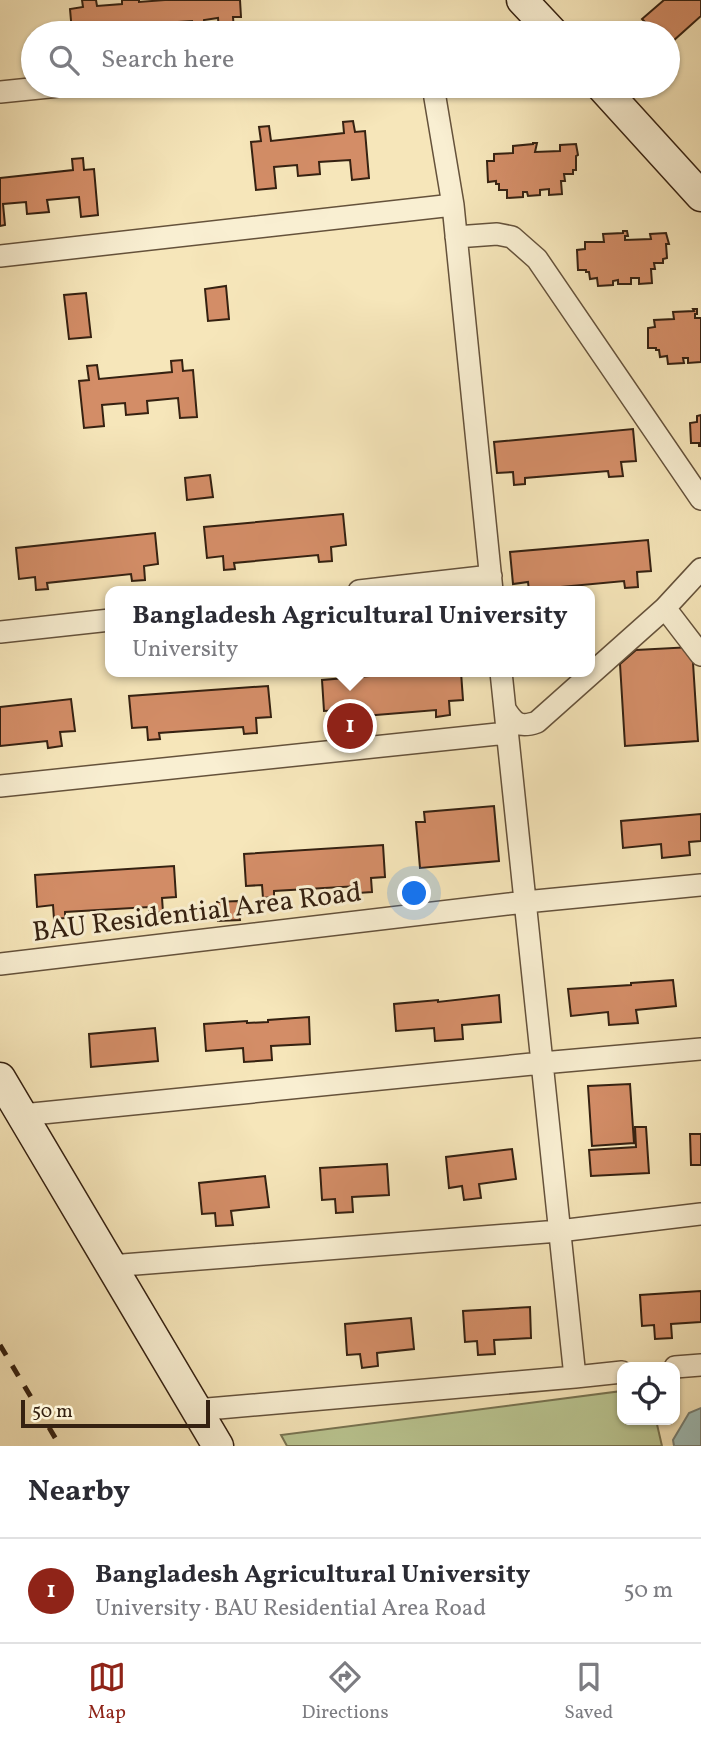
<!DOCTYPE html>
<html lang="en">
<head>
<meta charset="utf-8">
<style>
	:root { --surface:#fff; --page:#f7f7f7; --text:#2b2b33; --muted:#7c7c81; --line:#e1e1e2; --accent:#8f2418 }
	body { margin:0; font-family:Vollkorn,serif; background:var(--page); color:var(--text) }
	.controls { position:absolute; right:21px; bottom:21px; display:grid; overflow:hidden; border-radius:14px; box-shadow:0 2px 5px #0004 }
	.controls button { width:63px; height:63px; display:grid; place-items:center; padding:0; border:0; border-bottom:2px solid var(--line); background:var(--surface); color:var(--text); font:35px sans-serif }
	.scale { position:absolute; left:21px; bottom:18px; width:189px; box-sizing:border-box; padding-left:7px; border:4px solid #352111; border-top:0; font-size:19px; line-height:24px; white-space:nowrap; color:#352111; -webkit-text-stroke:5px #f9efd2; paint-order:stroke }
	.you { position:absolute; left:415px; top:894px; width:24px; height:24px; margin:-18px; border:5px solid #fff; border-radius:50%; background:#1a73e8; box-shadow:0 0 0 10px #1a73e833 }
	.badge { display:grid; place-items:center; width:46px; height:46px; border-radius:50%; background:var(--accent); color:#fff; font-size:23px; font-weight:700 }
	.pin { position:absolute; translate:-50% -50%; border:4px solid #fff; box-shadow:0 2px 7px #0006 }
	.popup { position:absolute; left:105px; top:586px; width:490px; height:91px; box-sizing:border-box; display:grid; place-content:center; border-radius:14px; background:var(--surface); filter:drop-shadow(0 2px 5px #0005); font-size:23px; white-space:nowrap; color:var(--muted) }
	.popup b { font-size:26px; color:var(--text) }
	.popup::after { content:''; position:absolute; left:50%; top:100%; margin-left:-14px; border:14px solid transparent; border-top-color:var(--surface) }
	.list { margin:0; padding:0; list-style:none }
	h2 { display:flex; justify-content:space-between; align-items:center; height:91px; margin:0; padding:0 28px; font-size:30px }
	h2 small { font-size:23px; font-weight:400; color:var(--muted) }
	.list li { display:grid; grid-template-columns:46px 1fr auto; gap:21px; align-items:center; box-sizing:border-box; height:105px; padding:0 28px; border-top:2px solid var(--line) }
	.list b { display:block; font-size:26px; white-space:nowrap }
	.list p { margin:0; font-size:23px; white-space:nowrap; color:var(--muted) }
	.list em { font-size:23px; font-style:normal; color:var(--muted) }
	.icon { flex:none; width:38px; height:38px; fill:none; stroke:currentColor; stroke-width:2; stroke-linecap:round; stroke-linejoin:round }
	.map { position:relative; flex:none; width:701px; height:1446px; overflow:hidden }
	.search { position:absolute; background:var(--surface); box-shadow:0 2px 5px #0004; left:21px; right:21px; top:21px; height:77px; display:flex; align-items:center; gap:18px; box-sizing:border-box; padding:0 24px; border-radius:38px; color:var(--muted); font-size:26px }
	.sheet { height:196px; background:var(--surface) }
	nav { display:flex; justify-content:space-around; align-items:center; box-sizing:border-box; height:98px; border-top:2px solid var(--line); background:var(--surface); font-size:19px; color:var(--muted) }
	nav a { display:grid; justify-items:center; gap:4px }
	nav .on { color:var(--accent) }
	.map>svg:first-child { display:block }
</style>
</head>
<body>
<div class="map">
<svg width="701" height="1446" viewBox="0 0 701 1446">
	<rect width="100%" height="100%" fill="#f6e6ba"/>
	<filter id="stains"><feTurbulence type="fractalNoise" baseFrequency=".00286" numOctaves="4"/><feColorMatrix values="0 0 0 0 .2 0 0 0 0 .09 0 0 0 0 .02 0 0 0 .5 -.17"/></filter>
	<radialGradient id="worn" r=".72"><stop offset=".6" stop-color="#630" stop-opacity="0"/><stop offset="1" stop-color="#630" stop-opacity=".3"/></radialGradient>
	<path fill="#bac692" stroke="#787452" stroke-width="2" d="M622,1391V1420H656L662,1446H287L281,1435Z"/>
	<path fill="#9fbeb8" stroke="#757f75" stroke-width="2" d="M701,1408V1446H674L673,1440L689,1413Z"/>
	<path fill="#d38d67" stroke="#352111" stroke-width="2" d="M82,0H96L97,6L122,4V0H139V2L165,0H240L241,17H233L234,30L219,31L218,18L204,20L205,33H193L192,21L179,22L180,33H162L161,25L150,26L151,33H133V26L123,27L124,33H110V28L97,30V33H80V31L72,32L70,9L83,7Z
		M664,0H701V16L673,41L668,36V33H661L656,28L653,30L642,19Z
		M353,121L355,132L365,131L369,178L352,180L350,160L319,162L320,174L298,176L297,165L274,167L276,188L256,190L251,142L261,141L259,127L269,126L271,141L344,133L343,122Z
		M533,143H537L535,152L560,151V145L576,144L578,155L576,156V170H573V174H564L565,181H561L562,194L549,195V189L540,190V195L528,196L527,192H523V197L507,198V190H499V184H496V181L488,182L487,161H494V154L513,153V146L533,144Z
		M83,158L84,170L94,169L98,215L81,217L79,197L47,200L49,212L27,214L26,202L3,204L5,225L0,226V178L73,170L72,159Z
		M623,231H627L628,236H625V240L651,239L650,234L666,233L669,244H666L667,258L663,259V263H654L655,269H651L652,283L639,284V278H631V284H618V280L613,281V285L598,286L597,278L590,279L589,272H586V270H578L577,250L585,249V242H604L603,234L623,233Z
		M226,286L229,319L208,321L205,289Z
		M86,293L91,337L69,339L64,295Z
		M693,309H697V314H695V318H701V362L688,363V358H683L684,363L668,364L667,356L660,357L659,350H656V348H648V328L655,327L654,320L674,319L673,312L694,311Z
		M182,360L183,371L193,370L197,417L180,418L178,398L147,401L148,413L126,415L125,403L102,405L104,426L84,428L79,381L89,380L87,366L97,365L99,379L172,372L171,361Z
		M701,415V446H699V443H691L690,423L697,422V416Z
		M633,429L636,461L621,462L623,476L609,477L608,471L525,478V484L514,485L513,472L497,473L494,442Z
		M210,475L213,497L187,500L185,478Z
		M343,514L346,545L331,547L332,561L319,562L318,555L234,563L235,569L224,570L223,556L207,558L204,527Z
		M155,533L158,564L144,566L145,580L132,581L131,574L47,583L48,589L36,590L35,577L19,579L16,548Z
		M648,540L651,571L637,572L638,587L625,588L624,581L540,589V591H529L528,582L513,584L510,552Z
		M692,647L698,741L625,746L620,664L636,650Z
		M418,672H461L463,700L449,701L450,715L436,717V710L352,717V722L341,724L340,710L324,711L322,680Z
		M268,686L271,717L256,718L257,733L244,734L243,727L159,733L160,739L148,740L147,727L132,728L129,696Z
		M71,699L75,731L60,732L62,746L48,748L47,741L0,746V707Z
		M494,806L499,861L420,868L416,822H425L424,812Z
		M701,814V841L689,842L690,855L662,858L661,844L623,848L621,821Z
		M383,845L385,877L371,878L372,892L358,893V886L274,891V897L263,898L262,885L246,886L244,854Z
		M174,866L176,897L162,898L163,912L149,913V907L65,912V918L54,919L53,905L37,907L35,875Z
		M238,901L240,920L218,921L217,902Z
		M673,980L676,1006L636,1010L638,1023L609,1025L608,1012L571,1016L568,989L631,985V983Z
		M499,995L501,1022L462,1025L463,1039L435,1041L434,1028L396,1031L394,1004L438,1000V1002Z
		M309,1017L310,1044L271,1046L272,1060L244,1062L243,1048L206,1051L204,1024L247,1021V1023L268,1022V1020Z
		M155,1028L158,1061L91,1067L89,1034Z
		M630,1084L634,1143L592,1146L588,1086Z
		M635,1127H646L649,1173L591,1176L589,1150L636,1147Z
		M690,1134H701V1165H691Z
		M512,1149L516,1179L479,1184L481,1198L464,1200L462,1186L449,1188L446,1157Z
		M387,1164L389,1195L352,1197L353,1212L336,1213L335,1199L322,1200L320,1168Z
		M265,1176L269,1207L231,1211L233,1225L216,1226L215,1213L202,1214L199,1183Z
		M701,1291V1322L671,1324L672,1338L655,1339L654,1325L642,1326L640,1295Z
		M530,1307L531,1338L494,1340L495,1354L478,1355L477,1341L465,1342L463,1311Z
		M411,1318L414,1349L377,1353L378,1366L362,1368L360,1354L347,1355L345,1324Z"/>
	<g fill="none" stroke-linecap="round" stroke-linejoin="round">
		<defs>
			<path id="street" d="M433,86L453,205L492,591
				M0,92L59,86
				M456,237L497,234L512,237L537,259L701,499
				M0,256L453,205
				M359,591L491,576
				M665,608L701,655
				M0,632L110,620
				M505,709C514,724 520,728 537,722L665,608L701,569
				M0,786L507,733
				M0,964L525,902L701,885
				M22,1115L542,1063L701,1049
				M110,1266L559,1231L701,1214
				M675,1367L701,1365
				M575,1377L622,1372
				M196,1410L575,1377L501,672"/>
			<path id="secondary" d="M522,0L553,33
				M601,86L701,196
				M0,1078L218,1446"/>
		</defs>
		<use href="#street" stroke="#65523b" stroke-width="24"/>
		<use href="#secondary" stroke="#352111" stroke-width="33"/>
		<use href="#street" stroke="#f9efd2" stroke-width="21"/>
		<use href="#secondary" stroke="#f9efd2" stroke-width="30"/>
		<path stroke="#352111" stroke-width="5" stroke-dasharray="12 12" stroke-linecap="butt" d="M0,1345L60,1446"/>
	</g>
	<g text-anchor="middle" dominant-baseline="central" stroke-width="6" stroke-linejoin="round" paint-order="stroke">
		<g font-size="28" fill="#352111" stroke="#f9efd2">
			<text transform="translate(197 913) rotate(-7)">BAU Residential Area Road</text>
		</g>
	</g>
	<rect width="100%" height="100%" filter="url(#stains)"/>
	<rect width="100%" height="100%" fill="url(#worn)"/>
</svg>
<div class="controls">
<button><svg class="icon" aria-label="locate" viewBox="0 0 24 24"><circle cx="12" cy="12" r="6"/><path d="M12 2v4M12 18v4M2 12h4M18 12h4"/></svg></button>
</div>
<div class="scale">50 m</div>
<div class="you"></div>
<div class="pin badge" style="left:350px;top:726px">1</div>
<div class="popup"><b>Bangladesh Agricultural University</b>University</div>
<div class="search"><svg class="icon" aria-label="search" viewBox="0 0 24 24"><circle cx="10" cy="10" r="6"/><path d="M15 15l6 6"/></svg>Search here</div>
</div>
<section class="sheet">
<h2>Nearby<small></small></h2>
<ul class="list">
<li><span class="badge">1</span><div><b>Bangladesh Agricultural University</b><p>University · BAU Residential Area Road</p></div><em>50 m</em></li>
</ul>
</section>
<nav>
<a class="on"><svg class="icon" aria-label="map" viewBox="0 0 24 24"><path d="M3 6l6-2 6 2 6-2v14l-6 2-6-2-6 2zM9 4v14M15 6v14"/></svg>Map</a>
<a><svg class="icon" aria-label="directions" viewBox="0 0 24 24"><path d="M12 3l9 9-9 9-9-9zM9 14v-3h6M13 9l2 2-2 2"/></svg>Directions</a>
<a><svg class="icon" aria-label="saved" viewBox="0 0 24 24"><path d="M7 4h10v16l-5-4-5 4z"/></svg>Saved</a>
</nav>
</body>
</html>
